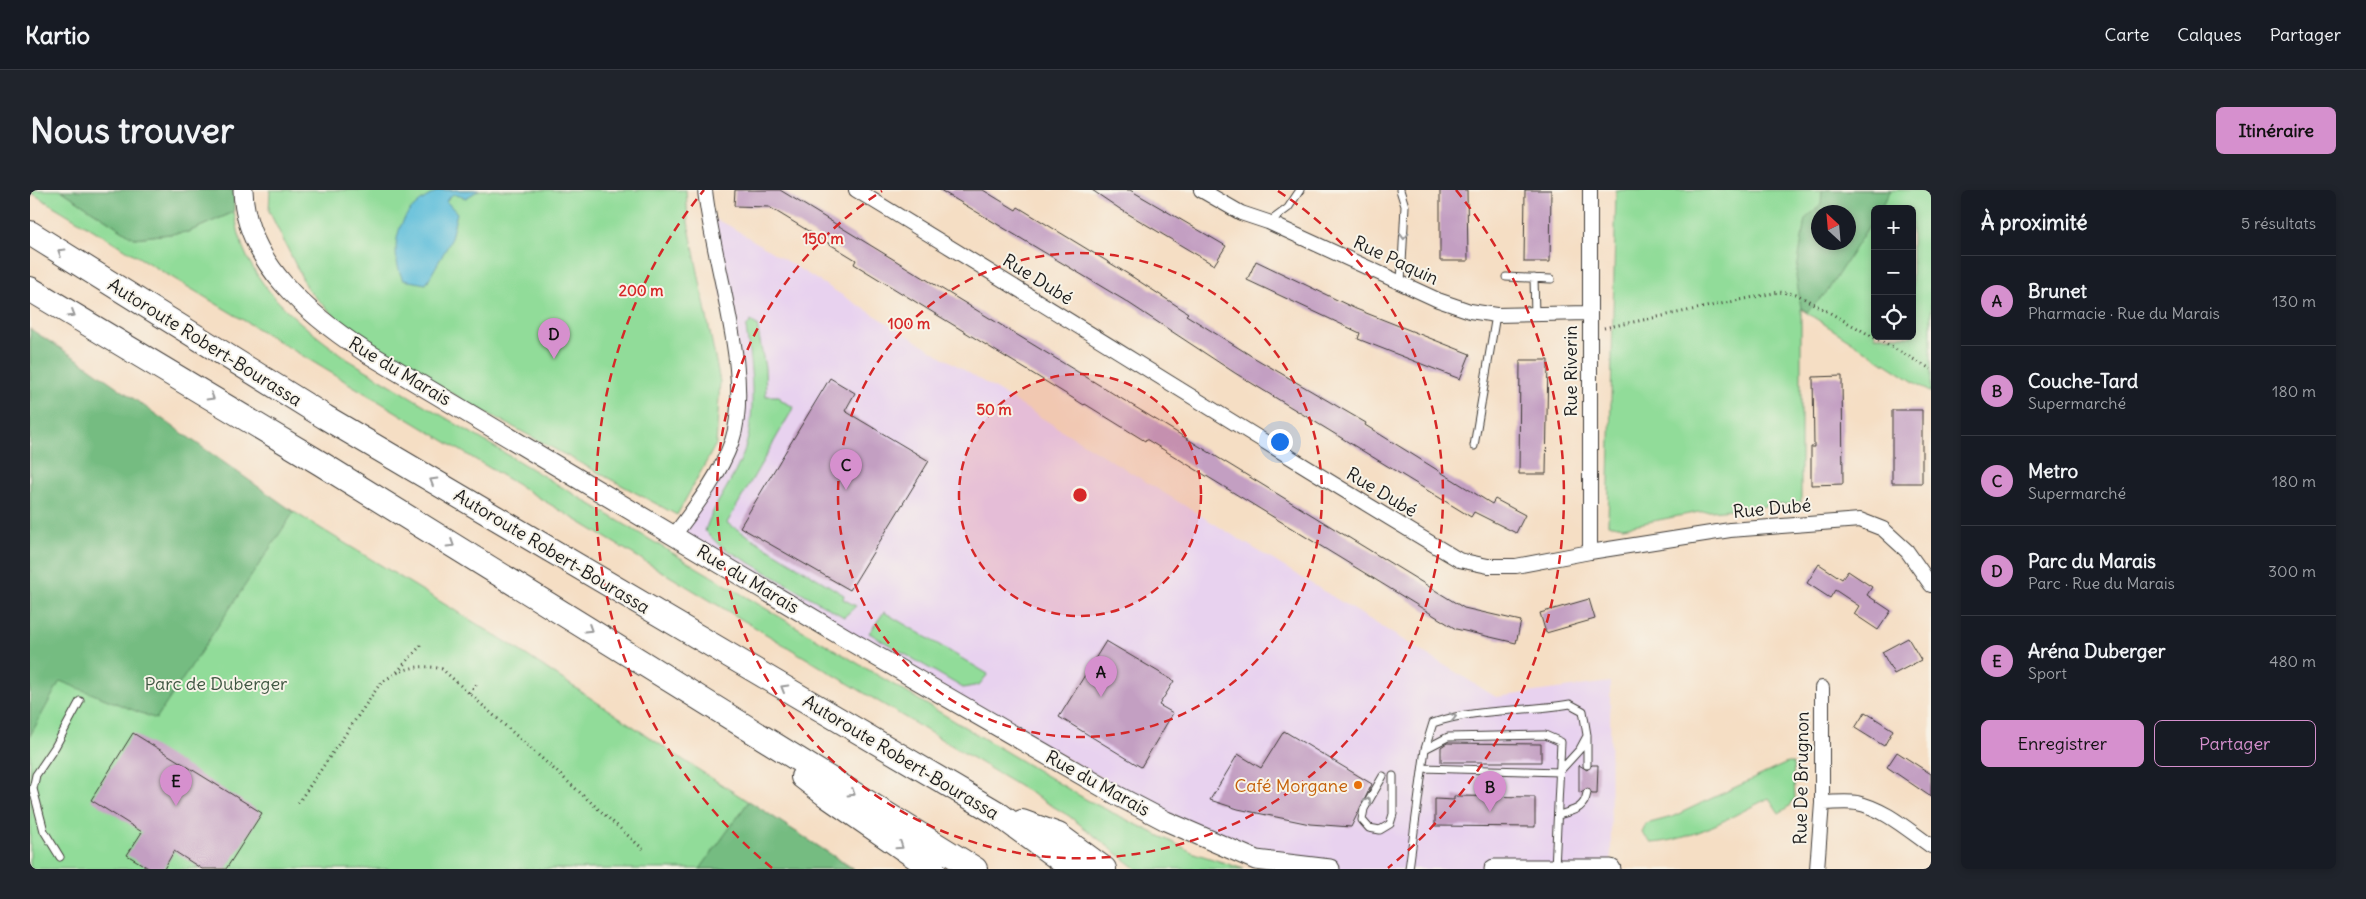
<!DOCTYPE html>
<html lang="fr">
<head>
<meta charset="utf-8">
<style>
	:root { --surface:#171b24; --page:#20242c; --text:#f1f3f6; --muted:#9ea1a6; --line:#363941; --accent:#d690ce }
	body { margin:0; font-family:Delius,sans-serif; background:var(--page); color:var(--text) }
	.controls { position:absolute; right:15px; top:15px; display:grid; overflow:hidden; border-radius:8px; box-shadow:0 2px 8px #0003 }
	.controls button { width:45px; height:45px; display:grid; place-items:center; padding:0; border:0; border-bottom:1px solid var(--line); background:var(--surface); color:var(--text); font:25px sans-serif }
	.compass { position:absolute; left:1781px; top:15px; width:45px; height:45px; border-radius:50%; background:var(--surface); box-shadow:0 2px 8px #0003; rotate:334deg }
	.you { position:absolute; left:1249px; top:251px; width:18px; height:18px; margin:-12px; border:4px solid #fff; border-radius:50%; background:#1a73e8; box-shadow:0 0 0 8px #1a73e833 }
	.badge { display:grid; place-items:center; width:32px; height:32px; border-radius:50%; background:var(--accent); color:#111; font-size:16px; font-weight:700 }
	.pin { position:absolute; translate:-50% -41px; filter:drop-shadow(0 1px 2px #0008) }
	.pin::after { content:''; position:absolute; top:26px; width:18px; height:15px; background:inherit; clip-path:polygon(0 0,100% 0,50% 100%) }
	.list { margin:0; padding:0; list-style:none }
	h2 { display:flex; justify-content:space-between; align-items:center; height:65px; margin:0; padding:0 20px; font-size:21px }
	h2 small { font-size:16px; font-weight:400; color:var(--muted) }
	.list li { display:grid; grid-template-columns:32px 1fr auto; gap:15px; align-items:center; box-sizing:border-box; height:90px; padding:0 20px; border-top:1px solid var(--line) }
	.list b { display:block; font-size:19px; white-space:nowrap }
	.list p { margin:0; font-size:16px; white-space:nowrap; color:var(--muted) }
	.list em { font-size:16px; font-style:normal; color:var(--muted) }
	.actions { display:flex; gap:10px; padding:15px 20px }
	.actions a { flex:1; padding:11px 0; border:1px solid var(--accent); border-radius:8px; text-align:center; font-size:18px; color:var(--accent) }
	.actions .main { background:var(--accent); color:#111 }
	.icon { flex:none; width:28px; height:28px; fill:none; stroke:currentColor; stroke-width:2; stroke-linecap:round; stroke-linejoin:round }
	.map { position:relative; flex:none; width:1901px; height:679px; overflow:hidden; border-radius:8px }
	header { display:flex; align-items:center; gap:30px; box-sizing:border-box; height:70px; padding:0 25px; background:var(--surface); border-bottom:1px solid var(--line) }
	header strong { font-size:24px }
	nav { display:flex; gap:28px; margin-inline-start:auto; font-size:18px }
	.intro { display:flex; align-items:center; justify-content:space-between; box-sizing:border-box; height:120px; padding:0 30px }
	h1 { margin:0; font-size:35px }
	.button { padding:12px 22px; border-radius:8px; background:var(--accent); color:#111; font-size:18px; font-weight:700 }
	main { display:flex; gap:30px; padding:0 30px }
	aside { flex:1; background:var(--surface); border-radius:8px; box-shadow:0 2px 8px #0003 }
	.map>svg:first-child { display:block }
</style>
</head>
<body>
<header>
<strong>Kartio</strong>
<nav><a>Carte</a><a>Calques</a><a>Partager</a></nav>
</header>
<div class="intro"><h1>Nous trouver</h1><a class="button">Itinéraire</a></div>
<main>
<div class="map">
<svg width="1901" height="679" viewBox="0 0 1901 679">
	<rect width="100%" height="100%" fill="#f7f3e8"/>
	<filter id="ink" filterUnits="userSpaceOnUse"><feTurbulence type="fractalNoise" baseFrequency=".02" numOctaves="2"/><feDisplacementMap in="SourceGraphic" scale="10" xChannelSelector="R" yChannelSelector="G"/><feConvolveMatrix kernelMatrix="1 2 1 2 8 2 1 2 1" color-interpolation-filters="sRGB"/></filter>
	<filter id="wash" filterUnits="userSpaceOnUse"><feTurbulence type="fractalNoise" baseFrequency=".0096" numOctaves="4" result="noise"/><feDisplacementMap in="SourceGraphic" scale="20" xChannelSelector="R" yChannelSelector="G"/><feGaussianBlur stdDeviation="1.12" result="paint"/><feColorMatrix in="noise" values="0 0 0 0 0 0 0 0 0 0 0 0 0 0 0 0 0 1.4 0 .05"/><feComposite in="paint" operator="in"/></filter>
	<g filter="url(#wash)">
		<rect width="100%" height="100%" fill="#f5dec4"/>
		<path fill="#e8d2ef" d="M677,26L698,35L1466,507L1580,492L1581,679H1300L1188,655L645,344L691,275L708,194Z"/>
		<path fill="#91dc99" stroke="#567c5a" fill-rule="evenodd" d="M0,0H31L104,48L158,42L204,22C207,34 209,48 214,60C234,108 277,139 317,169L1057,610L1164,663L1214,679H1107L1039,626L0,2Z
			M240,0H656L658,32L690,192L686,254L647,325L435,211L325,146L278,100L239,21Z
			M1586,0H1901V203L1771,119V313L1669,322L1593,337L1578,334ZM1845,19H1882V146H1845ZM1788,22H1818V52H1788Z
			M721,131L727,135L735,178L736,206H749L752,211L764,217L697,333L814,405L813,409L826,416L814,427L689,355L675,341C682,318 698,298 708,276C729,232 722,184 716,138Z
			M0,145L246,311L478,453L658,573L824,679H0Z
			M854,422L958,484L949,495L933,498L839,443Z
			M1757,573H1763L1765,608L1759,617L1749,623L1739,608C1701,626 1663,651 1621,653L1612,643L1616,634L1642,627Z"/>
		<path fill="#74bc81" stroke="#486c4e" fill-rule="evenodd" d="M31,0H204V22L158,42L104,48Z
			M1792,0H1861L1850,19H1845V26L1797,102L1777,122L1771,118L1766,86L1775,29L1791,15ZM1818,22V52H1788V22Z
			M0,139L49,170L264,322L126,529L30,491L0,546Z
			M719,611L823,679H670Z"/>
		<path fill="#5cbdda" stroke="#3c6c7b" d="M409,0H449L436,8L423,4L416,11L427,23L420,52L396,94L373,90C361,66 364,33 386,15C392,9 401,5 409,0Z"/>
		<g id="blocks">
			<path fill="#c39fc2" d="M705,0H750L1434,418L1491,431L1486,453L1426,439L1116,249L1115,251L1055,214L1054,215L824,74L826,70L739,17L704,16Z
				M910,0H953L986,20L988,17L1098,84L1158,123L1156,125L1223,167L1336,233L1335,235L1462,314L1465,309L1495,325L1486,343L1444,322L1441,327L1205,183L1094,110Z
				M1062,0H1100L1196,56L1184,75L1090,19Z
				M1410,0H1437L1438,71H1410Z
				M1495,0H1521L1520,72H1494Z
				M1226,71L1326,119L1440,164L1430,189L1328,149L1330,143L1217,90Z
				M1490,170H1518L1516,284H1489Z
				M1812,186L1813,294L1781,295V257H1784L1783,187Z
				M800,188L825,203L815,221L899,271L820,400L710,337Z
				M1862,220H1892V293H1862Z
				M1789,374L1812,389L1818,381L1842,397L1837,405L1861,421L1848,440L1824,424L1829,416L1805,400L1800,408L1777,393Z
				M1559,409L1565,429L1516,443L1510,423Z
				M1878,448L1891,470L1864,484L1852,462Z
				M1076,451L1144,491L1129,515L1143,523L1111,577L1029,527Z
				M1835,522L1863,540L1854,556L1825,538Z
				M1254,541L1342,594L1321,637L1280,634L1208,619L1180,610L1208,564L1231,578Z
				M103,543L232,623L196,679H172L144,661L134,679H120L97,665L112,642L61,610Z
				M1417,553L1511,554V572H1411V557Z
				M1867,562L1901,584V607L1857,577Z
				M1549,575L1557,580L1562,575H1568L1567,604H1562L1558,598L1549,603Z
				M1424,606L1505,607V637L1405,636V609L1424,610Z"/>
		</g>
	</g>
	<g filter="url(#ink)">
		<use href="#blocks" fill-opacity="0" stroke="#3d3935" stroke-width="1"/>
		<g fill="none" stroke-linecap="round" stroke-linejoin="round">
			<defs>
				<path id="lane" d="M1370,0L1375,16L1371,93
					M1239,32L1258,18L1270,0
					M1476,87L1521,89
					M1504,88L1505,124
					M1444,256L1466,125
					M1395,559L1403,533C1446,518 1495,522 1540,514L1553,521L1557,545V575
					M1393,578L1529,582L1550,559L1557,546
					M1353,586L1334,619L1332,630L1339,638L1350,640L1360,634L1363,624V586
					M1529,625C1543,620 1554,620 1557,603
					M30,667L14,641L3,599L6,585L25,557L50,511
					M1379,679L1395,559L1418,547L1515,545L1531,552L1525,678"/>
				<path id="street" d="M826,0C1028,122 1227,249 1429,370L1458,376H1486L1560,362L1700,340L1830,330L1853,339L1877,361L1901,395
					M1171,0L1211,23L1238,32L1408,110L1440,121L1466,125L1558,123
					M645,344C666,316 690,285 702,251C724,185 682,71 675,0
					M1560,362V0
					M1792,613C1803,613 1816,611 1827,613C1855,619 1878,640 1901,656
					M1787,679L1792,613V498"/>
				<path id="secondary" d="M213,0C215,72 279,125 334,161L822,452L1088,606L1136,631L1226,670L1300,679
					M1464,679H1581"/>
				<path id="highway" d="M0,43L295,227L967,623L1043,679
					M0,99L290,273L945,679
					M773,587L799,607L903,679
					M992,632L1028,645L1074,679"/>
			</defs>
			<use href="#lane" stroke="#3d3935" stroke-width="9"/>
			<use href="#street" stroke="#3d3935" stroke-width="16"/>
			<use href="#secondary" stroke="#3d3935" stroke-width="21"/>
			<use href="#highway" stroke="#3d3935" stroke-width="26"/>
			<path stroke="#3d3935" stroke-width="3" stroke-dasharray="1 4" stroke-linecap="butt" d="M1574,138L1749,102L1766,104L1901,179
				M367,482L393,453
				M439,503L449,492
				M268,613L350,494C369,479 388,473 412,479L613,659"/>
			<use href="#lane" stroke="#fff" stroke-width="7"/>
			<use href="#street" stroke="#fff" stroke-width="14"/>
			<use href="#secondary" stroke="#fff" stroke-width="19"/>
			<use href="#highway" stroke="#fff" stroke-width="24"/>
		</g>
		<defs><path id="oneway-chevron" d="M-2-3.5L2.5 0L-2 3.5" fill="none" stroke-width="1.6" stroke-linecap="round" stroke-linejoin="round" transform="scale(1.25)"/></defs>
		<g stroke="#999">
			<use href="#oneway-chevron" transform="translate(1374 46) rotate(92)"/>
			<use href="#oneway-chevron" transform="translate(31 62) rotate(-148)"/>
			<use href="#oneway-chevron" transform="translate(42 124) rotate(31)"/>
			<use href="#oneway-chevron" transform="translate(181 207) rotate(31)"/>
			<use href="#oneway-chevron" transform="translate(403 291) rotate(-149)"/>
			<use href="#oneway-chevron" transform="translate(421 354) rotate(32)"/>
			<use href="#oneway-chevron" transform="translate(559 439) rotate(32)"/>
			<use href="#oneway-chevron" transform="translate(754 498) rotate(-150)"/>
			<use href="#oneway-chevron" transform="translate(1423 527) rotate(-12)"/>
			<use href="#oneway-chevron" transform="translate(822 603) rotate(32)"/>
			<use href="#oneway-chevron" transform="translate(1338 611) rotate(-60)"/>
			<use href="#oneway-chevron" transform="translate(870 656) rotate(34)"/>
		</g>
	</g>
	<circle cx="1050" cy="305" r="121" fill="#d62828" fill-opacity=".12"/>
	<g fill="none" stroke="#d62828" stroke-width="2.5" stroke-dasharray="9 6">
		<circle cx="1050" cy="305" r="121"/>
		<circle cx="1050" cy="305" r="242"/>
		<path d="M1248 1A363 363 0 1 1 852 1"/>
		<path d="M742 678A484 484 0 0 1 674 0M1426 0A484 484 0 0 1 1358 678"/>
	</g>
	<circle fill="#e8710a" stroke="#f7f3e8" stroke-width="2" cx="1328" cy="595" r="5"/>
	<g text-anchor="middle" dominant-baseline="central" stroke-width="4" stroke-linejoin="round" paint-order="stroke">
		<g font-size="18" fill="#1c1c1c" stroke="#f7f3e8">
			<text transform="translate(1366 70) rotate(25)">Rue Paquin</text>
			<text transform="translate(1008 89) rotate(32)">Rue Dubé</text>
			<text transform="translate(175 152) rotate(32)">Autoroute Robert-Bourassa</text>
			<text transform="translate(370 181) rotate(31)">Rue du Marais</text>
			<text transform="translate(1540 181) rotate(-90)">Rue Riverin</text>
			<text transform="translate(1352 302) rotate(31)">Rue Dubé</text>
			<text transform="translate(1742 318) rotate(-5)">Rue Dubé</text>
			<text transform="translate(522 361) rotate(31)">Autoroute Robert-Bourassa</text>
			<text transform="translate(718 389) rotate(31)">Rue du Marais</text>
			<text transform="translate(871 567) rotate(31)">Autoroute Robert-Bourassa</text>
			<text transform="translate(1771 588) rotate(-89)">Rue De Brugnon</text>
			<text transform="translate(1068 593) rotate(29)">Rue du Marais</text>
		</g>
		<g font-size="18" fill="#3f5642" stroke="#f7f3e8">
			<text x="186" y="493">Parc de Duberger</text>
		</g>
		<g font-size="18" fill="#c56008" stroke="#f7f3e8" text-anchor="end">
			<text x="1318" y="595">Café Morgane</text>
		</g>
	</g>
	<circle cx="1050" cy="305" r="8" fill="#d62828" stroke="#f7f3e8" stroke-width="2.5"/>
	<g font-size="15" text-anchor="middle" font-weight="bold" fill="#d62828" stroke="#f7f3e8" stroke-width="4" stroke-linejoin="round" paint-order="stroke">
		<text x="793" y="54">150 m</text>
		<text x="611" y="106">200 m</text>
		<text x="879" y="139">100 m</text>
		<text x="964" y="225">50 m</text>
	</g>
</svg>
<div class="controls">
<button>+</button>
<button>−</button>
<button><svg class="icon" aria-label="locate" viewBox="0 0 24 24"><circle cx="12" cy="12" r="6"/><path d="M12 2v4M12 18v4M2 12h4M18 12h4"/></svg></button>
</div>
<svg class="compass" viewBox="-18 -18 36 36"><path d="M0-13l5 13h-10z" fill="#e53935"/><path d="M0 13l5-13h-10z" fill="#9ea1a6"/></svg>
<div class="you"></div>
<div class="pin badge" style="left:1071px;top:507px">A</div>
<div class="pin badge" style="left:1460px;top:622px">B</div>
<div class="pin badge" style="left:816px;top:300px">C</div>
<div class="pin badge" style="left:524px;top:169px">D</div>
<div class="pin badge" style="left:146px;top:616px">E</div>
</div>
<aside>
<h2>À proximité<small>5 résultats</small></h2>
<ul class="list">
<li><span class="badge">A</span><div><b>Brunet</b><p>Pharmacie · Rue du Marais</p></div><em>130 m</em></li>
<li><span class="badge">B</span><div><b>Couche-Tard</b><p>Supermarché</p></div><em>180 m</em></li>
<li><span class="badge">C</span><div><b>Metro</b><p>Supermarché</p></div><em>180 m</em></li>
<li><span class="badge">D</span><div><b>Parc du Marais</b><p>Parc · Rue du Marais</p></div><em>300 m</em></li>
<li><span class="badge">E</span><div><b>Aréna Duberger</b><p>Sport</p></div><em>480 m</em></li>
</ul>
<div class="actions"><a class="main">Enregistrer</a><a>Partager</a></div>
</aside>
</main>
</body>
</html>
